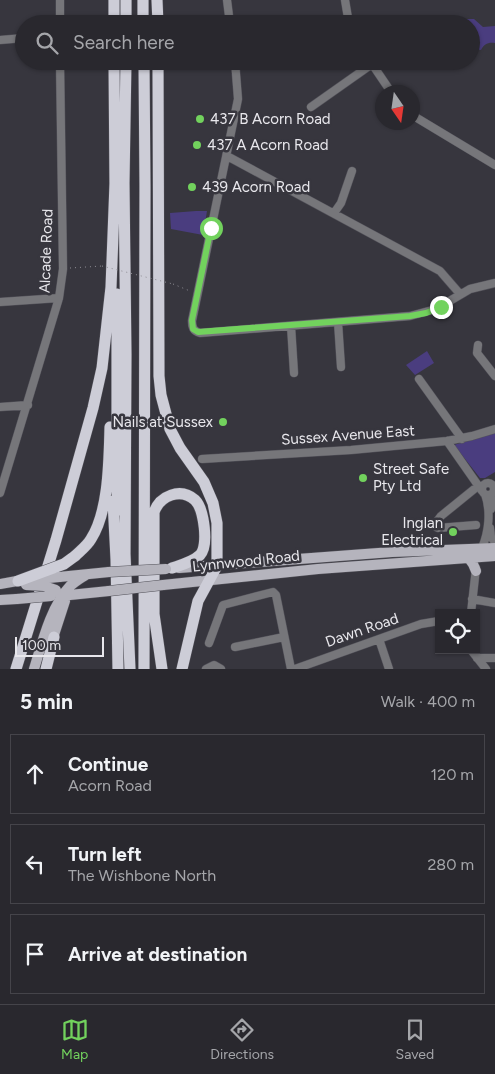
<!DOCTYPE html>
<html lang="en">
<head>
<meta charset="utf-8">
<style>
	:root { --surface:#29282e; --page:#35343a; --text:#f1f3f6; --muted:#a5a6aa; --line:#45444a; --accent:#72d25d }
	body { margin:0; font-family:Figtree,sans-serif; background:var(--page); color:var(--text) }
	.controls { position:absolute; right:15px; bottom:15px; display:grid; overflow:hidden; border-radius:0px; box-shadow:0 1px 4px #0004 }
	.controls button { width:45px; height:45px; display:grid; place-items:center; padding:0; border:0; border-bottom:1px solid var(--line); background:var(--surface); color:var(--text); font:25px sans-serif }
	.compass { position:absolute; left:375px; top:85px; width:45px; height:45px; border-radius:50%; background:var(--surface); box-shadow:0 1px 4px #0004; rotate:167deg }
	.scale { position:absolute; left:15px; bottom:12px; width:89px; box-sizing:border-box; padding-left:5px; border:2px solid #e8e7ec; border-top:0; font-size:14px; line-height:18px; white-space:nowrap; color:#e8e7ec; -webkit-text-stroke:4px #37363e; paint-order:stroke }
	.stop { position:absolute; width:15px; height:15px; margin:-11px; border:4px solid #72d25d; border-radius:50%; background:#fff }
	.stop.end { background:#72d25d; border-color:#fff; box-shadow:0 1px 5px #0008 }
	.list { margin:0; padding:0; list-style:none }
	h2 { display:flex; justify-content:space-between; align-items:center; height:65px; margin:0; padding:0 20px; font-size:21px }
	h2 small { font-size:16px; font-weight:400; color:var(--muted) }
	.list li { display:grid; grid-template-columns:32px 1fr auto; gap:15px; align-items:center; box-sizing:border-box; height:80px; margin:0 10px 10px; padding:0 10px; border:1px solid var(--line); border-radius:0px }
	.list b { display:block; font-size:19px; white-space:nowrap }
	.list p { margin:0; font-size:16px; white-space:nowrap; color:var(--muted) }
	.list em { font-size:16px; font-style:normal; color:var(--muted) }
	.icon { flex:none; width:28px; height:28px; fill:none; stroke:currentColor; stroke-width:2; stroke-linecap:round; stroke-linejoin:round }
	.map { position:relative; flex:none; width:495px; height:669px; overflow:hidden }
	.search { position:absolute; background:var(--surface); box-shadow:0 1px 4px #0004; left:15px; right:15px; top:15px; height:55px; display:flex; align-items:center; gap:12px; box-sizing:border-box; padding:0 18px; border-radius:28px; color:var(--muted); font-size:19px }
	.sheet { height:335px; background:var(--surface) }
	nav { display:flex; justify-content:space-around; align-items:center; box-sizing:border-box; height:70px; border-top:1px solid var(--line); background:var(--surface); font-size:14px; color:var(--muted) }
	nav a { display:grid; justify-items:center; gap:2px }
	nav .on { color:var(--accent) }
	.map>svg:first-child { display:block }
</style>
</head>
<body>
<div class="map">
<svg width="495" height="669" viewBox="0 0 495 669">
	<rect width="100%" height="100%" fill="#37363e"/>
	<path fill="#4a3d7f" d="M458,16L465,19H474L483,27L495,26V43C488,42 484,44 481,50L476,49L475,44L471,42V24H458L455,18Z
		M196,211H207L203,235L171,229L170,213Z
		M427,351L434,363L415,375L406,365Z
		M495,432V472L485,478H480L454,445Z"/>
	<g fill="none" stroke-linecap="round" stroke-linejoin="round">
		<defs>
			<path id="minor" d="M60,0V24
				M227,0L230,24
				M345,0L349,24
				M0,40L24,38
				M235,61L238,99L192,321C192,327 193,331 200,333L410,316L436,309L470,289L495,283
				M370,61L391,92
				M311,107L372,64
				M412,115L495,165
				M227,156L440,271L460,294
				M334,213L341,203L352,171
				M0,302L59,298
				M338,322L341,367
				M291,326L294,373
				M478,345L477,353L495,376
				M419,379L462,439
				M0,407L28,405
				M447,441L482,491
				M202,459L351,450L447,441L472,436L495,429
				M482 489a6 6 0 1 1 12 0a6 6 0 1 1-12 0Z
				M0,493L59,298L63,269L60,61
				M491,509L493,493
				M476,525L438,528L436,527L435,524L441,516L478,486
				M490,528L491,537L495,542
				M482,548C489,531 491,511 485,494
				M472,599L495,603
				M471,613L476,568
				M379,639L389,669
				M209,643L223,605L273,592L276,595L291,669
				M235,647L284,637
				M471,650L486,669
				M477,658H495
				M206,669L214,665L221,669
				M295,669L421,624L439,621"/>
			<path id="major" d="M468,557L473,564L476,571
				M179,568L392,552L495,548
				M59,577L109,572
				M0,584L17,581
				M163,585L318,569L495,556
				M60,596L109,591
				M0,600L17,599
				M51,644L65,601
				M34,669C42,643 51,606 70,586C75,582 80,578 86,575"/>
			<path id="highway" d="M114,0V24
				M143,0V24
				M157,0L158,24
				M126,24V0
				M114,61L115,188
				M126,61L124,183L126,354L125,554L130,669
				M144,61L145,187L144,669
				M158,61L159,376L161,395L170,429L180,448L204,482L213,503L217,523V566L198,601L182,669
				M117,294V493L119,510
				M113,501L116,559L118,669
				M75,556C80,551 87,546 91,539C109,511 109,460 110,427
				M16,669L56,540L93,408L102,368L111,287L115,183
				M46,669L54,637
				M162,669L154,614V512C160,496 180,487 195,500C204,509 209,546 200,555C193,562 181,565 172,568"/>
		</defs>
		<use href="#minor" stroke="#53525a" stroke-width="9"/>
		<use href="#major" stroke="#53525a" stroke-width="11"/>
		<use href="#highway" stroke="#53525a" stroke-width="12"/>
		<path stroke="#8f8e95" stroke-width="1" stroke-dasharray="1 4" stroke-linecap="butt" d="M70,268L102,266
			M173,284L190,291"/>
		<use href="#minor" stroke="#76767a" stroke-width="8"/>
		<use href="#major" stroke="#b5b4bd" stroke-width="10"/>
		<use href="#highway" stroke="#cdcdd7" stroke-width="11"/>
		<defs>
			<path id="major-bridge" d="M109,572L166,569
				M28,580L59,577
				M26,585L44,586L56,590
				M109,591L163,585
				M17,599L51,596"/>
			<path id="highway-bridge" d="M18,581L64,564L75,556"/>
		</defs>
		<use href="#major-bridge" stroke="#53525a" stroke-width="11" stroke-linecap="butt"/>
		<use href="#highway-bridge" stroke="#53525a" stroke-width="12" stroke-linecap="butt"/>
		<path stroke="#8f8e95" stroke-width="1" stroke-dasharray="1 4" stroke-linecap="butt" d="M102,266L173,284"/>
		<use href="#major-bridge" stroke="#b5b4bd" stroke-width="10"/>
		<use href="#highway-bridge" stroke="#cdcdd7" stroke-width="11"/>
	</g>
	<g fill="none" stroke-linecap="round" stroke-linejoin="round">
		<path stroke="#72d25d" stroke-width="6" d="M211,228L192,320L193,329L198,332L410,316L426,313L441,307"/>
	</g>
	<g fill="#72d25d" stroke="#37363e" stroke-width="2">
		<circle cx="200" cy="119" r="5"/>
		<circle cx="197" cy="145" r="5"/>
		<circle cx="192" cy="187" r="5"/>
		<circle cx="223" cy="422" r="5"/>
		<circle cx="363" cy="478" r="5"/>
		<circle cx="453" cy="532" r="5"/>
	</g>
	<g text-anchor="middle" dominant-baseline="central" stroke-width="5" stroke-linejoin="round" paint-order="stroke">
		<g font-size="15" fill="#e8e7ec" stroke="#37363e" text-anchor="start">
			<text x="210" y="119">437 B Acorn Road</text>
			<text x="207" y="145">437 A Acorn Road</text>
			<text x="202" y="187">439 Acorn Road</text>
			<text x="213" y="422" text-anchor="end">Nails at Sussex</text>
			<text x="373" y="469">Street Safe<tspan x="373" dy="17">Pty Ltd</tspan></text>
			<text x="443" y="523" text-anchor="end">Inglan<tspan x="443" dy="17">Electrical</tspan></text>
		</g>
		<g font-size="15" fill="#e8e7ec" stroke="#37363e">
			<text transform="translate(46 251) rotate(-88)">Alcade Road</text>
			<text transform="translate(348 435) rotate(-4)">Sussex Avenue East</text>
			<text transform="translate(246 561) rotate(-6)">Lynnwood Road</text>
			<text transform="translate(362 630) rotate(-19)">Dawn Road</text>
		</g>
	</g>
</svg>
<div class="controls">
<button><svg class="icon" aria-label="locate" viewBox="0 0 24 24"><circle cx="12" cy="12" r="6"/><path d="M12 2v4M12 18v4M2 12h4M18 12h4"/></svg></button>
</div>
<svg class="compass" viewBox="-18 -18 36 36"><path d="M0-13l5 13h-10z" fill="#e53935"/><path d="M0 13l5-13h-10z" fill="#a5a6aa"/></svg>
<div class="scale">100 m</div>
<div class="stop" style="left:211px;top:228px"></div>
<div class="stop end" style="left:441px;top:307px"></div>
<div class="search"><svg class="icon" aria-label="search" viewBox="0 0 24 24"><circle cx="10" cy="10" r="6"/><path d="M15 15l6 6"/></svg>Search here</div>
</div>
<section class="sheet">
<h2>5 min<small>Walk · 400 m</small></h2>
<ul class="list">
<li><svg class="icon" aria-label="ahead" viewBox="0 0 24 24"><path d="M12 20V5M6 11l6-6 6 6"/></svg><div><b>Continue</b><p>Acorn Road</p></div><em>120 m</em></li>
<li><svg class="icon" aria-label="left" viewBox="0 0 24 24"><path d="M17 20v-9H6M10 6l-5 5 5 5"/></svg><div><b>Turn left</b><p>The Wishbone North</p></div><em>280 m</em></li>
<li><svg class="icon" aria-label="arrive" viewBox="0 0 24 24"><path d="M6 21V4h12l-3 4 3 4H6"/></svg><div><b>Arrive at destination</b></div></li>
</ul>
</section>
<nav>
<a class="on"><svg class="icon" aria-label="map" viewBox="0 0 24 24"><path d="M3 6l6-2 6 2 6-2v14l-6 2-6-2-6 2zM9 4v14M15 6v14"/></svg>Map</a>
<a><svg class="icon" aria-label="directions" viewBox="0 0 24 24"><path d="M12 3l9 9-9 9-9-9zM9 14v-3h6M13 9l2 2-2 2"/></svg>Directions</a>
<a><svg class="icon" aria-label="saved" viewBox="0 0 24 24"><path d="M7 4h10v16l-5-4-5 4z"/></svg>Saved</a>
</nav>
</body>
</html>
